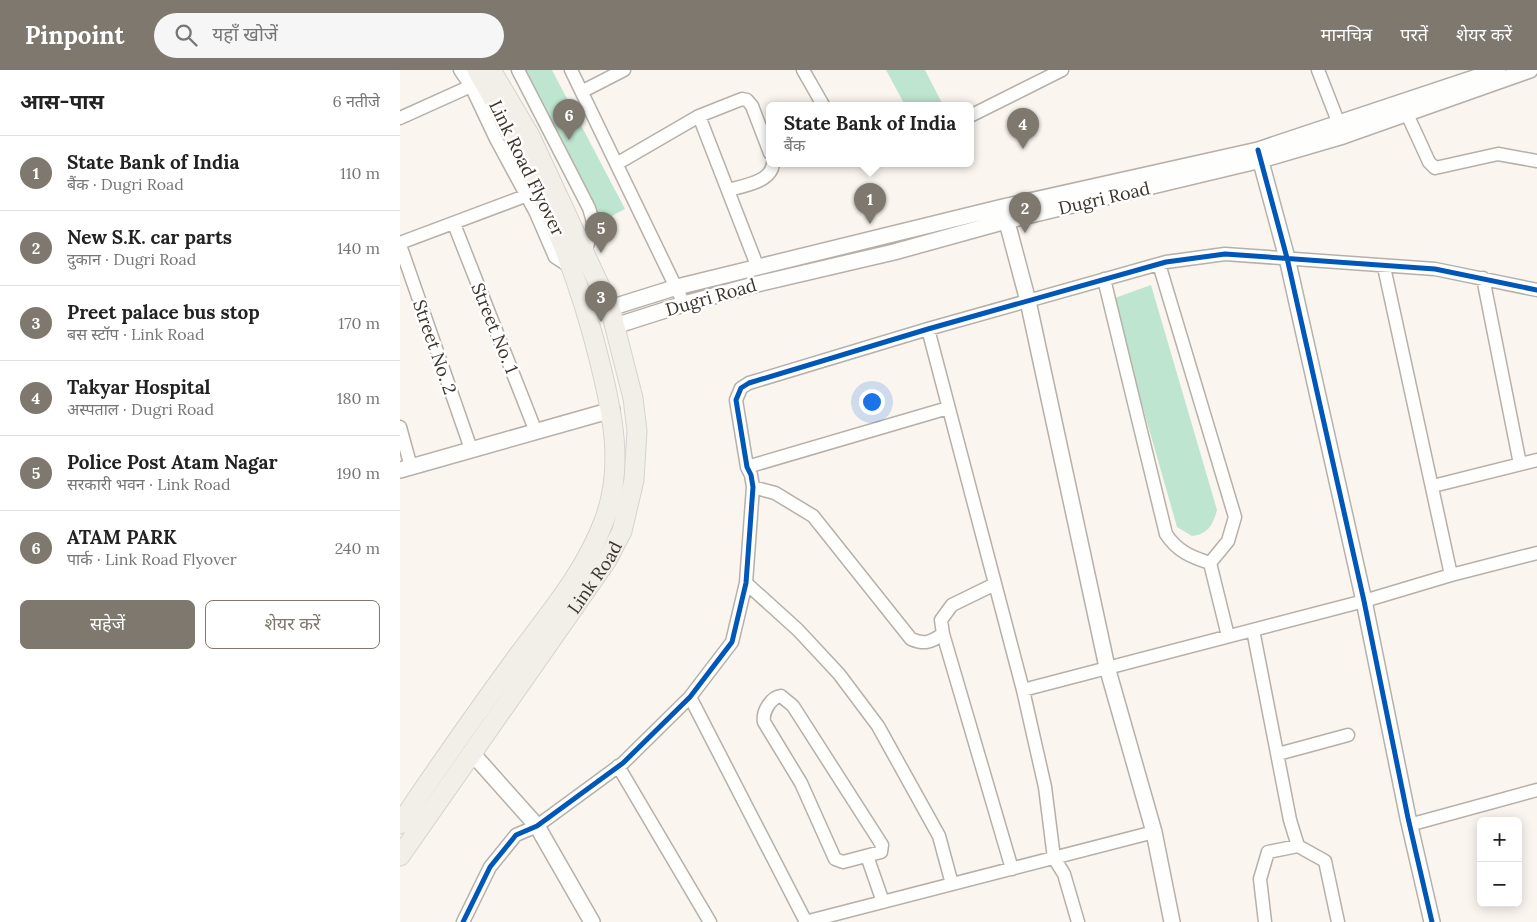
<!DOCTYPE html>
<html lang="hi">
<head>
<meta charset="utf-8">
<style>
	:root { --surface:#fff; --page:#f6f6f6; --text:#222; --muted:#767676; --line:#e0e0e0; --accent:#7e786e }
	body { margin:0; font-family:Lora,"Noto Sans Devanagari",serif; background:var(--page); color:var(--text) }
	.controls { position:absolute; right:15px; bottom:15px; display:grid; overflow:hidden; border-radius:8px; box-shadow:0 2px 12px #0003 }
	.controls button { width:45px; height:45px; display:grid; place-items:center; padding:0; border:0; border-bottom:1px solid var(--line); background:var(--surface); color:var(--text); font:25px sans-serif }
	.you { position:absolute; left:471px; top:331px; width:18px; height:18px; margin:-12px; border:4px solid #fff; border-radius:50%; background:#1a73e8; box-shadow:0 0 0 8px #1a73e833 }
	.badge { display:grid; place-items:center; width:32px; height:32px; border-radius:50%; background:var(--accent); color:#fff; font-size:16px; font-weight:700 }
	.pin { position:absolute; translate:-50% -41px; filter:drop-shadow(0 1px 2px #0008) }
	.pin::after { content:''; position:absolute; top:26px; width:18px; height:15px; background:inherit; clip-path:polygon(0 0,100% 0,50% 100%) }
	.popup { position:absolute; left:366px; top:32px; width:208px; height:65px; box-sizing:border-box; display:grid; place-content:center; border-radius:8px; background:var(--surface); filter:drop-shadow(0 1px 4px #0005); font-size:16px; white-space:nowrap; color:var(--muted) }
	.popup b { font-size:19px; color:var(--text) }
	.popup::after { content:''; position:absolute; left:50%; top:100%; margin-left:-10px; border:10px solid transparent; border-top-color:var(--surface) }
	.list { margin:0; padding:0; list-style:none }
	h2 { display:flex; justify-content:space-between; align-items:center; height:65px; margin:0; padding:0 20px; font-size:21px }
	h2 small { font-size:16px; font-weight:400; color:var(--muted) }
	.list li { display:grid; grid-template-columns:32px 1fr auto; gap:15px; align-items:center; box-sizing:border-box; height:75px; padding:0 20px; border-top:1px solid var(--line) }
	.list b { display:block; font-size:19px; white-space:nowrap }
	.list p { margin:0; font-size:16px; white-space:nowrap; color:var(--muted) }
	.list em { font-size:16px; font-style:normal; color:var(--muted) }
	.actions { display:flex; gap:10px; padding:15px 20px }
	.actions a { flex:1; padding:11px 0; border:1px solid var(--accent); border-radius:8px; text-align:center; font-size:18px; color:var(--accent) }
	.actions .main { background:var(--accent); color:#fff }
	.icon { flex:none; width:28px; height:28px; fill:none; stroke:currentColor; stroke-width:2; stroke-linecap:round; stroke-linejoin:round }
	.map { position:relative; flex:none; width:1137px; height:852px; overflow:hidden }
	header { display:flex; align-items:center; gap:30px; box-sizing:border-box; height:70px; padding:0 25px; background:var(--accent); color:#fff }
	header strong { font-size:24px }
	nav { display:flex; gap:28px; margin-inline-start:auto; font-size:18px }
	.search { width:350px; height:45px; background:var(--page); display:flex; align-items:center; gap:12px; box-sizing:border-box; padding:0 18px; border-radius:28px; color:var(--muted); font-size:19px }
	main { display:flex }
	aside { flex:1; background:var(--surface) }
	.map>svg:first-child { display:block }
</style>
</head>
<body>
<header>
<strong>Pinpoint</strong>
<div class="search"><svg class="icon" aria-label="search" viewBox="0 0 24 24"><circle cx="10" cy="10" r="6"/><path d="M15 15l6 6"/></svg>यहाँ खोजें</div>
<nav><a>मानचित्र</a><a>परतें</a><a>शेयर करें</a></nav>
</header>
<main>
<aside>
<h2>आस-पास<small>6 नतीजे</small></h2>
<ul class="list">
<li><span class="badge">1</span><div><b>State Bank of India</b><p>बैंक · Dugri Road</p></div><em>110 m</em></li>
<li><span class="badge">2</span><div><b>New S.K. car parts</b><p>दुकान · Dugri Road</p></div><em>140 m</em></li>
<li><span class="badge">3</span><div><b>Preet palace bus stop</b><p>बस स्टॉप · Link Road</p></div><em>170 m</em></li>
<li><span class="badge">4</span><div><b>Takyar Hospital</b><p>अस्पताल · Dugri Road</p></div><em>180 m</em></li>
<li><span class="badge">5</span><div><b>Police Post Atam Nagar</b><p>सरकारी भवन · Link Road</p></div><em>190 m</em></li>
<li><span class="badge">6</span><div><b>ATAM PARK</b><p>पार्क · Link Road Flyover</p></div><em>240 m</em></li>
</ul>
<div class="actions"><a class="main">सहेजें</a><a>शेयर करें</a></div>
</aside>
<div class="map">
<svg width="1137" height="852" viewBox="0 0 1137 852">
	<rect width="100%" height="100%" fill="#faf5ef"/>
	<path fill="#bee5cf" d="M112,0H152L225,139L195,155Z
		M486,0H525L543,35H505Z
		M751,215L817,440C813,455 808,464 792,466L777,457L712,229Z"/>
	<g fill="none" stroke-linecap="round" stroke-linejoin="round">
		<defs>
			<path id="minor" d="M60,0L71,16L96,69L136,143L155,187L172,198
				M118,0L189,138L194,155L184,185
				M171,0L284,234
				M403,0L423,35
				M918,0L939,54
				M183,21L224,0
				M1007,44L1029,92L1035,98L1098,84L1137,91
				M299,46L358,198
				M570,46L662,0
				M0,48L71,16
				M218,93L299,46L342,29L347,30L352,36L370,83
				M328,120C343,116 372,112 373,93
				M54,154L136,362
				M0,173L125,126
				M0,175L71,379
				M759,194L835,447L828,471L810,493L828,566
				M984,197L1051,505
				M1083,208L1120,394
				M704,209L766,464C777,481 791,487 810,493
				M528,259L623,620L645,717L654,788L664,804L678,852
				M0,357L11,397
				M347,397L548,338
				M1033,416L1137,390
				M353,417L375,423L413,446L511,569C525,575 531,572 543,564L541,550L552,535L595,514
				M346,513L398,560L439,604L478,656L539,766L552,814
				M853,560L890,750L898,776
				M543,564L612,799
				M623,620L964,531L1051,505L1137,483
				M381,626L393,636L482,775L481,782L443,792L435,789L401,713L364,652C362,642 371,627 381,626Z
				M290,627L406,852
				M878,684L948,665
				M218,696L310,852
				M1009,755L1137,720
				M467,786L483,832
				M63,852L90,797L116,765L137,756L223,693L290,627L332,572L346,513L353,417L351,405L347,397L336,330L341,318L349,313L528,259L766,192L825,184L1035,199L1137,220
				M405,852L754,762
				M865,852L860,809L868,782L898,776L925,791L938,852"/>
			<path id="tertiary" d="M858,81L887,188L964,531L1008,748L1032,852
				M604,141L628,231L707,597L754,762L772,852
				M210,238L277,217L603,137L858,80L1098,0
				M215,256L284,234L357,214L494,182L606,151L861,90L943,66L1130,0
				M0,400L212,340
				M72,683L137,756L192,852"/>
			<g id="primary">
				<path d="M0,754C38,697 77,642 117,587C149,544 185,502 204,451C224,399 213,345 200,293C175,189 131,91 77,0"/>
				<path id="s1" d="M0,786L207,490L222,461L234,410L237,361L233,328L210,238L129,64L91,0"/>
			</g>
		</defs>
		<use href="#minor" stroke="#b6b0a9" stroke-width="15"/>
		<use href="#tertiary" stroke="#b6b0a9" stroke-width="18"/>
		<use href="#primary" stroke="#d6d2cf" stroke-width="21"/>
		<use href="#minor" stroke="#fefefd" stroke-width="12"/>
		<use href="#tertiary" stroke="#fefefd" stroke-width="15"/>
		<use href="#primary" stroke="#f2efe8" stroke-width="19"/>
		<defs>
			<path id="cycleway" d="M858,80L887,188L964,531L1008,748L1032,852
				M63,852L90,797L116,765L137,756L223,693L290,627L332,572L346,513L353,417L351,405L347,397L336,330L341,318L349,313L528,259L766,192L825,184L1035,199L1137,220"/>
		</defs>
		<use href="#cycleway" stroke="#fff" stroke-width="8"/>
		<use href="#cycleway" stroke="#0057b8" stroke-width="5"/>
	</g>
	<g text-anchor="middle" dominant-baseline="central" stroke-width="5" stroke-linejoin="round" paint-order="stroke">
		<g font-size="18" fill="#3b3429" stroke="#fff">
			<text transform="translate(127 98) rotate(64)">Link Road Flyover</text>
			<text transform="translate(704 128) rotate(-13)">Dugri Road</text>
			<text transform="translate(311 227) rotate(-16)">Dugri Road</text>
			<text transform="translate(95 258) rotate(68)">Street No. 1</text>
			<text transform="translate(35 277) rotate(71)">Street No. 2</text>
			<text stroke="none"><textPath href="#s1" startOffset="340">Link Road</textPath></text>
		</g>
	</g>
</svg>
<div class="controls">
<button>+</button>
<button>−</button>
</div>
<div class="you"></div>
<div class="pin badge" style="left:470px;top:154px">1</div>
<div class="popup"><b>State Bank of India</b>बैंक</div>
<div class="pin badge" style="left:625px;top:163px">2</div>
<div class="pin badge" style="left:201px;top:252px">3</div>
<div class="pin badge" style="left:623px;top:79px">4</div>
<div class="pin badge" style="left:201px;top:183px">5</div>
<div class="pin badge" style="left:169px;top:70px">6</div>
</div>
</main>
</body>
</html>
